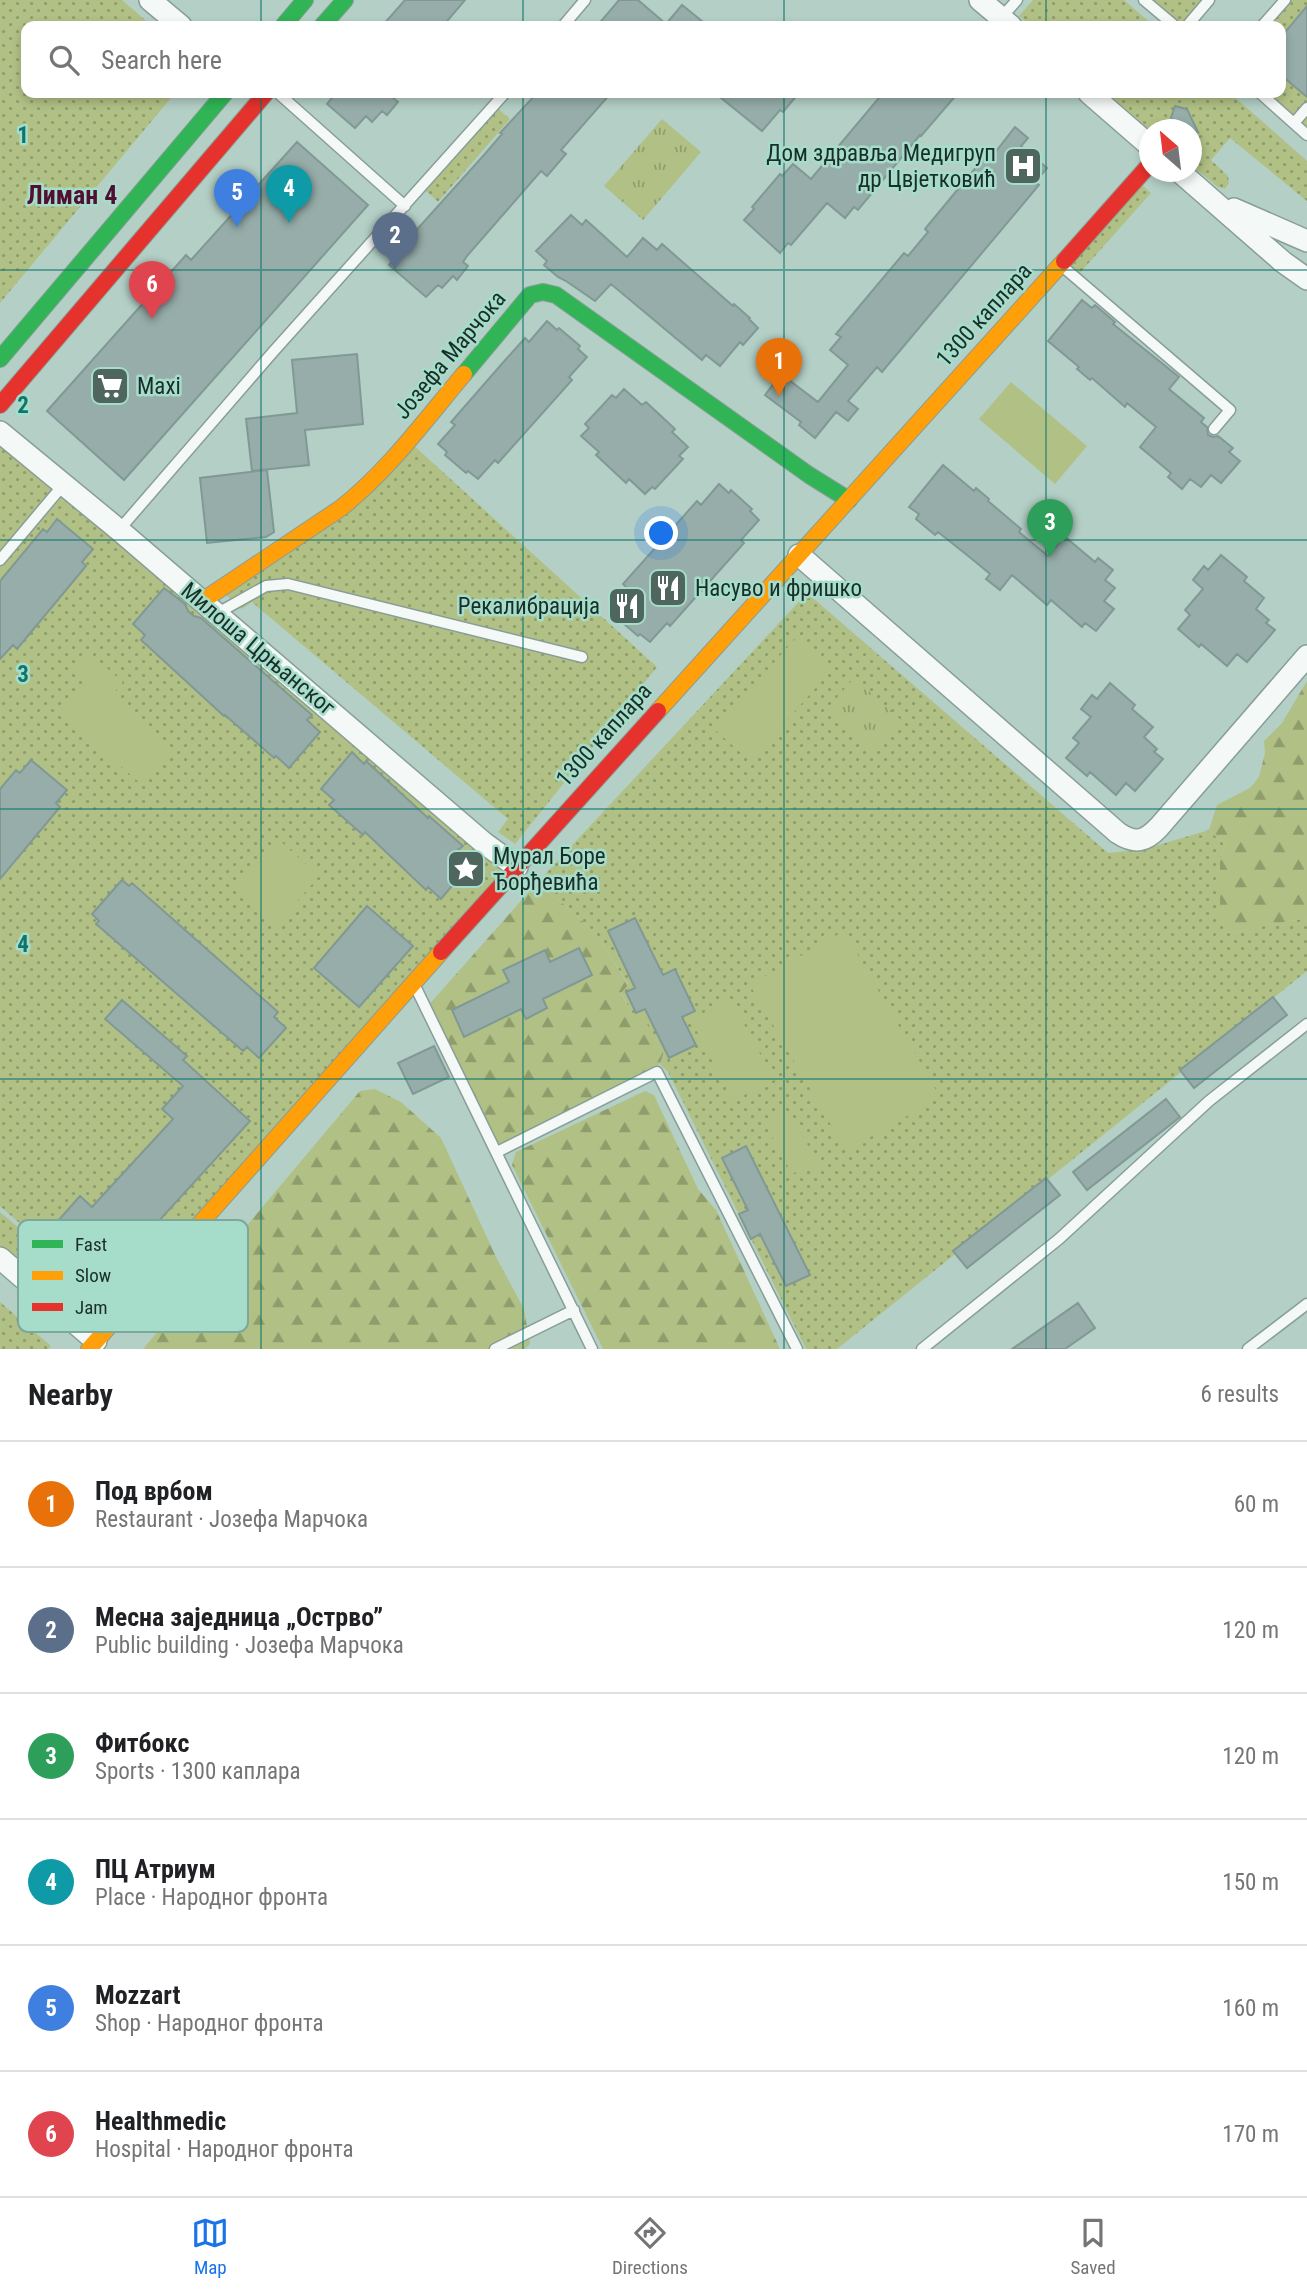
<!DOCTYPE html>
<html lang="en">
<head>
<meta charset="utf-8">
<style>
	:root { --surface:#fff; --page:#f6f6f6; --text:#202124; --muted:#757577; --line:#e0e0e0; --accent:#1a73e8 }
	body { margin:0; font-family:"Roboto Condensed",sans-serif; background:var(--page); color:var(--text) }
	.compass { position:absolute; left:1139px; top:119px; width:63px; height:63px; border-radius:50%; background:var(--surface); box-shadow:0 4px 10px #0003; rotate:332deg }
	.you { position:absolute; left:662px; top:534px; width:24px; height:24px; margin:-18px; border:5px solid #fff; border-radius:50%; background:#1a73e8; box-shadow:0 0 0 10px #1a73e833 }
	.badge { display:grid; place-items:center; width:46px; height:46px; border-radius:50%; background:var(--accent); color:#fff; font-size:23px; font-weight:700 }
	.pin { position:absolute; translate:-50% -58px; filter:drop-shadow(0 2px 4px #0008) }
	.pin::after { content:''; position:absolute; top:37px; width:24px; height:21px; background:inherit; clip-path:polygon(0 0,100% 0,50% 100%) }
	.list { margin:0; padding:0; list-style:none }
	h2 { display:flex; justify-content:space-between; align-items:center; height:91px; margin:0; padding:0 28px; font-size:30px }
	h2 small { font-size:23px; font-weight:400; color:var(--muted) }
	.list li { display:grid; grid-template-columns:46px 1fr auto; gap:21px; align-items:center; box-sizing:border-box; height:126px; padding:0 28px; border-top:2px solid var(--line) }
	.list b { display:block; font-size:26px; white-space:nowrap }
	.list p { margin:0; font-size:23px; white-space:nowrap; color:var(--muted) }
	.list em { font-size:23px; font-style:normal; color:var(--muted) }
	.icon { flex:none; width:38px; height:38px; fill:none; stroke:currentColor; stroke-width:2; stroke-linecap:round; stroke-linejoin:round }
	.map { position:relative; flex:none; width:1307px; height:1349px; overflow:hidden }
	.search { position:absolute; background:var(--surface); box-shadow:0 4px 10px #0003; left:21px; right:21px; top:21px; height:77px; display:flex; align-items:center; gap:18px; box-sizing:border-box; padding:0 24px; border-radius:14px; color:var(--muted); font-size:26px }
	.sheet { height:847px; background:var(--surface) }
	nav { display:flex; justify-content:space-around; align-items:center; box-sizing:border-box; height:98px; border-top:2px solid var(--line); background:var(--surface); font-size:19px; color:var(--muted) }
	nav a { display:grid; justify-items:center; gap:4px }
	nav .on { color:var(--accent) }
	.map>svg:first-child { display:block }
</style>
</head>
<body>
<div class="map">
<svg width="1307" height="1349" viewBox="0 0 1307 1349">
	<defs>
		<pattern id="grass-dots" width="8" height="8" patternUnits="userSpaceOnUse" patternTransform="scale(1.75)"><rect width="8" height="8" fill="#b1c185"/><path d="M2 2h.1M6 6h.1" fill="none" stroke="#8f9d6d" stroke-width="1.8" stroke-linecap="round"/></pattern>
		<pattern id="forest-firs" width="22" height="20" patternUnits="userSpaceOnUse" patternTransform="scale(1.75)"><rect width="22" height="20" fill="#b1c185"/><path d="M5 1l3.5 6h-7zM16 11l3.5 6h-7z" fill="#8f9d6d"/></pattern>
		<pattern id="park-tufts" width="24" height="20" patternUnits="userSpaceOnUse" patternTransform="scale(1.75)"><rect width="24" height="20" fill="#b1c185"/><path d="M3 7l-1-3M5 7V3M7 7l1-3M15 17l-1-3M17 17v-4M19 17l1-3" fill="none" stroke="#8f9d6d"/></pattern>
	</defs>
	<rect width="100%" height="100%" fill="#b3cfc6"/>
	<path fill="url(#grass-dots)" d="M0,0H122L152,26H26V93H175L0,303Z
		M1033,0H1124L1154,26H1031L1019,16Z
		M1144,0H1209L1187,26H1174Z
		M1284,0H1307V136L1259,93H1281V26H1262Z
		M1107,93H1230L1307,161V201L1230,138L1211,160L1228,176L1229,183L1225,189L1218,187L1192,166V130H1150Z
		M495,106L510,119L438,202L424,189Z
		M1142,185L1151,193L1078,275L1069,267Z
		M3,443L517,867L96,1341L0,1258V1212L86,1285L99,1293L0,1206V449Z
		M411,443L657,667L515,844L498,832L508,819L252,602L242,609L220,590Z
		M807,593L1108,853L1145,849L1209,830L1225,845L1220,859V918L1227,933L1307,918V971L837,1349H806L668,1072L660,1064L663,1055L643,1017L633,1016L621,992L628,984L596,934L566,906L536,884Z
		M0,1302L51,1346L48,1349H0Z"/>
	<path fill="url(#forest-firs)" d="M1307,681V918L1227,933L1220,918V859L1225,845L1209,830L1217,805L1250,788L1259,777L1265,753L1264,741L1282,723Z
		M536,884L566,906L596,934L628,985L621,993L633,1016H643L663,1055L660,1064L501,1144L489,1137L426,1008Z
		M375,1089L401,1102L441,1138L496,1257L524,1309L530,1344L525,1349H143L360,1091Z
		M645,1091L654,1095L698,1189L716,1210L780,1349H603L512,1165L516,1152Z"/>
	<path fill="url(#park-tufts)" d="M662,119L701,152L643,220L604,186Z
		M854,678L901,720L872,752L825,711Z"/>
	<path fill="#b1c185" d="M1011,382L1087,446L1055,484L979,419Z
		M795,639L831,671L750,761L714,729Z
		M87,651L123,682L111,696L173,751L142,785L58,710L84,681L71,669Z
		M278,839L319,876L276,926L234,888Z
		M844,931L940,1097L846,1151L750,985Z
		M730,998L774,1080L733,1101L691,1020Z
		M788,1111L821,1168L815,1171L810,1165L792,1174L765,1123Z"/>
	<path fill="#96ada9" stroke="#819994" stroke-width="2" d="M405,0H465L443,26H382Z
		M619,0H638L666,24L682,5L708,26H597Z
		M1307,6V97L1281,75V37Z
		M336,93H398L393,98L398,102L387,115L382,111L372,122L366,116L355,128L327,104Z
		M537,93H611L561,150L566,154L547,176L541,171L467,256L463,262L468,266L457,280L453,276L442,288L438,285L426,297L389,265L396,257L394,255L484,155L502,134L500,133Z
		M715,93H799L783,112L780,110L762,131Z
		M883,93H958L921,136L920,135L858,210L854,207L845,218L827,203L791,245L788,243L780,253L744,220L754,209L752,207L780,174L782,176L793,164L811,179Z
		M1175,106L1187,109L1198,132L1174,124L1171,118Z
		M1015,127L1028,138L1021,146L1047,168L1035,182L1039,185L882,372L877,367L848,401L858,409L848,421L836,412L815,438L799,425L801,422L765,395L781,374L818,402L848,365L830,350L841,337L836,334L904,253L908,256L928,232L925,229L968,177L993,147L997,150Z
		M297,142L368,205L124,480L47,411L186,255L191,260Z
		M571,215L582,225L586,220L627,257L643,238L657,250L662,244L733,306L734,304L750,318L749,319L758,328L743,345L740,342L720,366L706,355L702,360L611,284L595,301L566,281L558,277L544,265L547,261L536,251Z
		M1082,300L1092,308L1095,305L1115,322L1113,324L1179,377L1169,389L1204,418L1201,422L1207,427L1208,435L1213,437L1218,436L1233,448L1229,452L1240,461L1221,483L1211,475L1201,487L1190,479L1182,489L1168,477L1171,473L1140,447L1156,427L1127,403L1125,407L1092,378L1090,380L1077,369L1079,367L1048,341Z
		M547,321L557,330L559,328L580,346L578,349L587,357L569,377L572,380L498,463L495,460L478,479L468,471L466,473L445,455L447,452L438,444L455,425L451,422L500,366L525,338L529,342Z
		M357,354L363,424L305,430L309,465L252,471L246,419L297,413L292,360Z
		M624,389L642,405L646,402L661,416L675,429L672,432L688,447L679,456L683,459L655,489L652,487L645,494L629,479L626,483L596,455L599,452L581,436L589,428L585,424L612,395L616,398Z
		M943,465L974,491L976,488L989,499L988,501L1021,529L1019,532L1048,556L1064,536L1095,562L1098,558L1113,570L1105,580L1115,588L1104,601L1114,609L1096,631L1085,623L1082,627L1051,600L1047,605L1012,575L1000,590L986,579L990,574L972,559L938,532L935,535L916,519L919,514L909,507Z
		M267,470L274,532L266,537L207,543L200,478Z
		M719,484L729,493L731,490L752,509L750,511L759,520L741,540L744,543L670,626L667,623L650,642L640,634L638,636L617,618L619,615L610,607L627,588L623,584L697,501L701,505Z
		M57,519L93,549L82,562L86,566L17,649L13,645L0,659V581L43,529L47,532Z
		M1221,555L1247,577L1244,581L1264,598L1256,609L1269,620L1266,623L1275,630L1247,662L1237,654L1227,666L1201,644L1199,647L1178,629L1190,615L1185,610L1203,589L1193,580L1204,566L1208,570Z
		M164,588L185,604L188,611L194,616L201,618L312,715L307,720L320,732L289,768L276,756L274,758L225,715L224,716L141,640L145,635L133,624Z
		M1110,683L1135,705L1132,709L1153,727L1144,737L1157,749L1154,752L1163,759L1135,791L1126,783L1116,795L1090,772L1087,776L1066,758L1079,743L1073,738L1091,717L1081,709L1092,695L1097,699Z
		M352,752L364,764L366,761L428,818L429,816L463,846L458,850L472,862L441,899L428,887L426,890L365,832L363,835L329,805L334,800L321,789Z
		M31,760L67,790L56,803L60,807L0,879V789L16,770L20,773Z
		M122,880L129,886L132,883L278,1012L274,1017L286,1028L259,1058L247,1047L243,1051L96,924L99,921L92,914Z
		M367,906L413,946L359,1007L314,968Z
		M635,918L663,975L675,969L695,1011L682,1017L696,1045L669,1058L645,1009L636,1013L626,992L635,988L608,931Z
		M579,948L592,975L543,999L547,1008L526,1019L521,1009L464,1037L452,1010L509,982L503,970L545,950L550,962Z
		M1273,997L1287,1015L1194,1088L1180,1070Z
		M122,1000L187,1056L183,1060L250,1121L105,1280L50,1230L80,1196L92,1207L173,1119L162,1109L183,1086L105,1019Z
		M434,1046L449,1077L413,1094L398,1063Z
		M1166,1099L1180,1117L1087,1190L1073,1172Z
		M746,1146L810,1275L786,1286L760,1234L751,1239L739,1214L748,1210L722,1158Z
		M1046,1178L1060,1195L967,1268L953,1251Z
		M1078,1303L1095,1328L1065,1349H1012Z"/>
	<g fill="none" stroke-linecap="round" stroke-linejoin="round">
		<defs>
			<path id="lane" d="M1144,0L1175,26
				M1001,18L1017,0
				M563,26L585,0
				M1187,26L1209,0
				M1262,26L1285,0
				M278,93L405,206
				M1260,93L1307,135
				M1294,123L1307,108
				M1062,266L1230,410L1214,429
				M119,530L273,352L505,93
				M0,560L64,484
				M216,614L266,586L288,584L582,657
				M415,986L592,1349
				M497,1152L657,1072L797,1349
				M495,1349L574,1310
				M922,1349L1059,1239L1209,1101L1307,1024
				M1248,1349L1307,1304"/>
			<path id="street" d="M150,0L181,26
				M980,0L1011,26
				M1089,93L1150,146
				M1180,172L1283,262L1307,279
				M1234,209L1307,241
				M0,432L119,530L484,843L517,867
				M799,555L1118,833C1135,844 1145,842 1159,827L1307,656
				M0,1258L96,1341"/>
			<path id="fast" d="M283,26L305,0
				M322,26L345,0
				M0,359L225,93
				M464,374L530,295L543,292L556,295L809,475L849,500"/>
			<path id="slow" d="M202,601L341,508C389,470 425,420 464,374
				M658,711L1064,261
				M89,1349L441,952"/>
			<path id="jam" d="M1064,261L1150,164
				M0,405L266,93
				M441,952L658,711"/>
		</defs>
		<use href="#lane" stroke="#889e97" stroke-width="13"/>
		<use href="#street" stroke="#889e97" stroke-width="24"/>
		<use href="#fast" stroke="#889e97" stroke-width="18"/>
		<use href="#slow" stroke="#889e97" stroke-width="18"/>
		<use href="#jam" stroke="#889e97" stroke-width="18"/>
		<use href="#lane" stroke="#f4f8f6" stroke-width="10"/>
		<use href="#street" stroke="#f4f8f6" stroke-width="21"/>
		<use href="#fast" stroke="#30b455" stroke-width="16"/>
		<use href="#slow" stroke="#ff9f0a" stroke-width="16"/>
		<use href="#jam" stroke="#e5322d" stroke-width="16"/>
	</g>
	<path fill="none" stroke="#0f766e" stroke-width="2" stroke-opacity="0.55" d="M261,0V26M523,0V26M784,0V26M1046,0V26M261,93V1349M523,93V1349M784,93V1349M1046,93V1349M0,270H1307M0,540H1307M0,809H1307M0,1079H1307"/>
	<defs>
		<symbol id="hospital-square" viewBox="-11 -11 22 22"><rect x="-9" y="-9" width="18" height="18" rx="4" fill="#4f665f" stroke="#a6dcca"/><path d="M-5-5h3v3.5h4V-5h3V5h-3V1.5h-4V5h-3Z" fill="#fff"/></symbol>
		<symbol id="supermarket-square" viewBox="-11 -11 22 22"><rect x="-9" y="-9" width="18" height="18" rx="4" fill="#4f665f" stroke="#a6dcca"/><path d="M-6-5.5h2.5l.6 2H6L4.5 2H-2.5L-4.4-4H-6ZM-1.5 3.2a1.3 1.3 0 1 0 .1 0ZM3 3.2a1.3 1.3 0 1 0 .1 0Z" fill="#fff"/></symbol>
		<symbol id="restaurant-square" viewBox="-11 -11 22 22"><rect x="-9" y="-9" width="18" height="18" rx="4" fill="#4f665f" stroke="#a6dcca"/><path d="M-5-6h1v4h1v-4h1v4h1v-4h1v5L-1.5 .5V6h-2V.5L-5-1ZM5-6V6H3V1.5H1.5Q1.5-4 5-6Z" fill="#fff"/></symbol>
		<symbol id="sight-square" viewBox="-11 -11 22 22"><rect x="-9" y="-9" width="18" height="18" rx="4" fill="#4f665f" stroke="#a6dcca"/><path d="M0-6L1.8-2.2L6-1.7L2.9 1.2L3.7 5.4L0 3.3L-3.7 5.4L-2.9 1.2L-6-1.7L-1.8-2.2Z" fill="#fff"/></symbol>
	</defs>
	<g fill-rule="evenodd">
		<use href="#hospital-square" x="1001" y="144" width="44" height="44"/>
		<use href="#supermarket-square" x="88" y="364" width="44" height="44"/>
		<use href="#restaurant-square" x="646" y="566" width="44" height="44"/>
		<use href="#restaurant-square" x="605" y="584" width="44" height="44"/>
		<use href="#sight-square" x="444" y="847" width="44" height="44"/>
	</g>
	<g text-anchor="middle" dominant-baseline="central" stroke-width="5" stroke-linejoin="round" paint-order="stroke">
		<g font-size="23" fill="#192e28" stroke="#a6dcca" text-anchor="start">
			<text x="996" y="153" text-anchor="end">Дом здравља Медигруп<tspan x="996" dy="26">др Цвјетковић</tspan></text>
			<text x="137" y="386">Maxi</text>
			<text x="695" y="588">Насуво и фришко</text>
			<text x="600" y="606" text-anchor="end">Рекалибрација</text>
			<text x="493" y="856">Мурал Боре<tspan x="493" dy="26">Ђорђевића</tspan></text>
		</g>
		<g font-size="23" fill="#192e28" stroke="#a6dcca">
			<text transform="translate(984 315) rotate(-48)">1300 каплара</text>
			<text transform="translate(450 355) rotate(-50)">Јозефа Марчока</text>
			<text transform="translate(258 649) rotate(40)">Милоша Црњанског</text>
			<text transform="translate(604 735) rotate(-48)">1300 каплара</text>
		</g>
		<g font-size="26" font-weight="bold" fill="#4f1032" stroke="#a6dcca">
			<text x="72" y="195">Лиман 4</text>
		</g>
	</g>
	<rect x="18" y="1220" width="230" height="112" rx="10" fill="#a6dcca" stroke="#7ca899" stroke-width="2"/>
	<rect x="32" y="1240" width="31" height="8" fill="#30b455"/>
	<rect x="32" y="1271" width="31" height="9" fill="#ff9f0a"/>
	<rect x="32" y="1303" width="31" height="8" fill="#e5322d"/>
	<g font-size="19" fill="#192e28">
		<text x="75" y="1251">Fast</text>
		<text x="75" y="1282">Slow</text>
		<text x="75" y="1314">Jam</text>
	</g>
	<g font-size="23" text-anchor="middle" font-weight="bold" fill="#0f766e" stroke="#a6dcca" stroke-width="5" stroke-linejoin="round" paint-order="stroke">
		<text x="23" y="143">1</text>
		<text x="23" y="413">2</text>
		<text x="23" y="682">3</text>
		<text x="23" y="952">4</text>
	</g>
</svg>
<svg class="compass" viewBox="-18 -18 36 36"><path d="M0-13l5 13h-10z" fill="#e53935"/><path d="M0 13l5-13h-10z" fill="#757577"/></svg>
<div class="you"></div>
<div class="pin badge" style="left:779px;top:396px;background:#e8710a">1</div>
<div class="pin badge" style="left:395px;top:270px;background:#5c6f8a">2</div>
<div class="pin badge" style="left:1050px;top:557px;background:#2e9e5b">3</div>
<div class="pin badge" style="left:289px;top:223px;background:#0f9aa8">4</div>
<div class="pin badge" style="left:237px;top:227px;background:#3f7fe0">5</div>
<div class="pin badge" style="left:152px;top:319px;background:#e0444e">6</div>
<div class="search"><svg class="icon" aria-label="search" viewBox="0 0 24 24"><circle cx="10" cy="10" r="6"/><path d="M15 15l6 6"/></svg>Search here</div>
</div>
<section class="sheet">
<h2>Nearby<small>6 results</small></h2>
<ul class="list">
<li><span class="badge" style="background:#e8710a">1</span><div><b>Под врбом</b><p>Restaurant · Јозефа Марчока</p></div><em>60 m</em></li>
<li><span class="badge" style="background:#5c6f8a">2</span><div><b>Месна заједница „Острво”</b><p>Public building · Јозефа Марчока</p></div><em>120 m</em></li>
<li><span class="badge" style="background:#2e9e5b">3</span><div><b>Фитбокс</b><p>Sports · 1300 каплара</p></div><em>120 m</em></li>
<li><span class="badge" style="background:#0f9aa8">4</span><div><b>ПЦ Атриум</b><p>Place · Народног фронта</p></div><em>150 m</em></li>
<li><span class="badge" style="background:#3f7fe0">5</span><div><b>Mozzart</b><p>Shop · Народног фронта</p></div><em>160 m</em></li>
<li><span class="badge" style="background:#e0444e">6</span><div><b>Healthmedic</b><p>Hospital · Народног фронта</p></div><em>170 m</em></li>
</ul>
</section>
<nav>
<a class="on"><svg class="icon" aria-label="map" viewBox="0 0 24 24"><path d="M3 6l6-2 6 2 6-2v14l-6 2-6-2-6 2zM9 4v14M15 6v14"/></svg>Map</a>
<a><svg class="icon" aria-label="directions" viewBox="0 0 24 24"><path d="M12 3l9 9-9 9-9-9zM9 14v-3h6M13 9l2 2-2 2"/></svg>Directions</a>
<a><svg class="icon" aria-label="saved" viewBox="0 0 24 24"><path d="M7 4h10v16l-5-4-5 4z"/></svg>Saved</a>
</nav>
</body>
</html>
